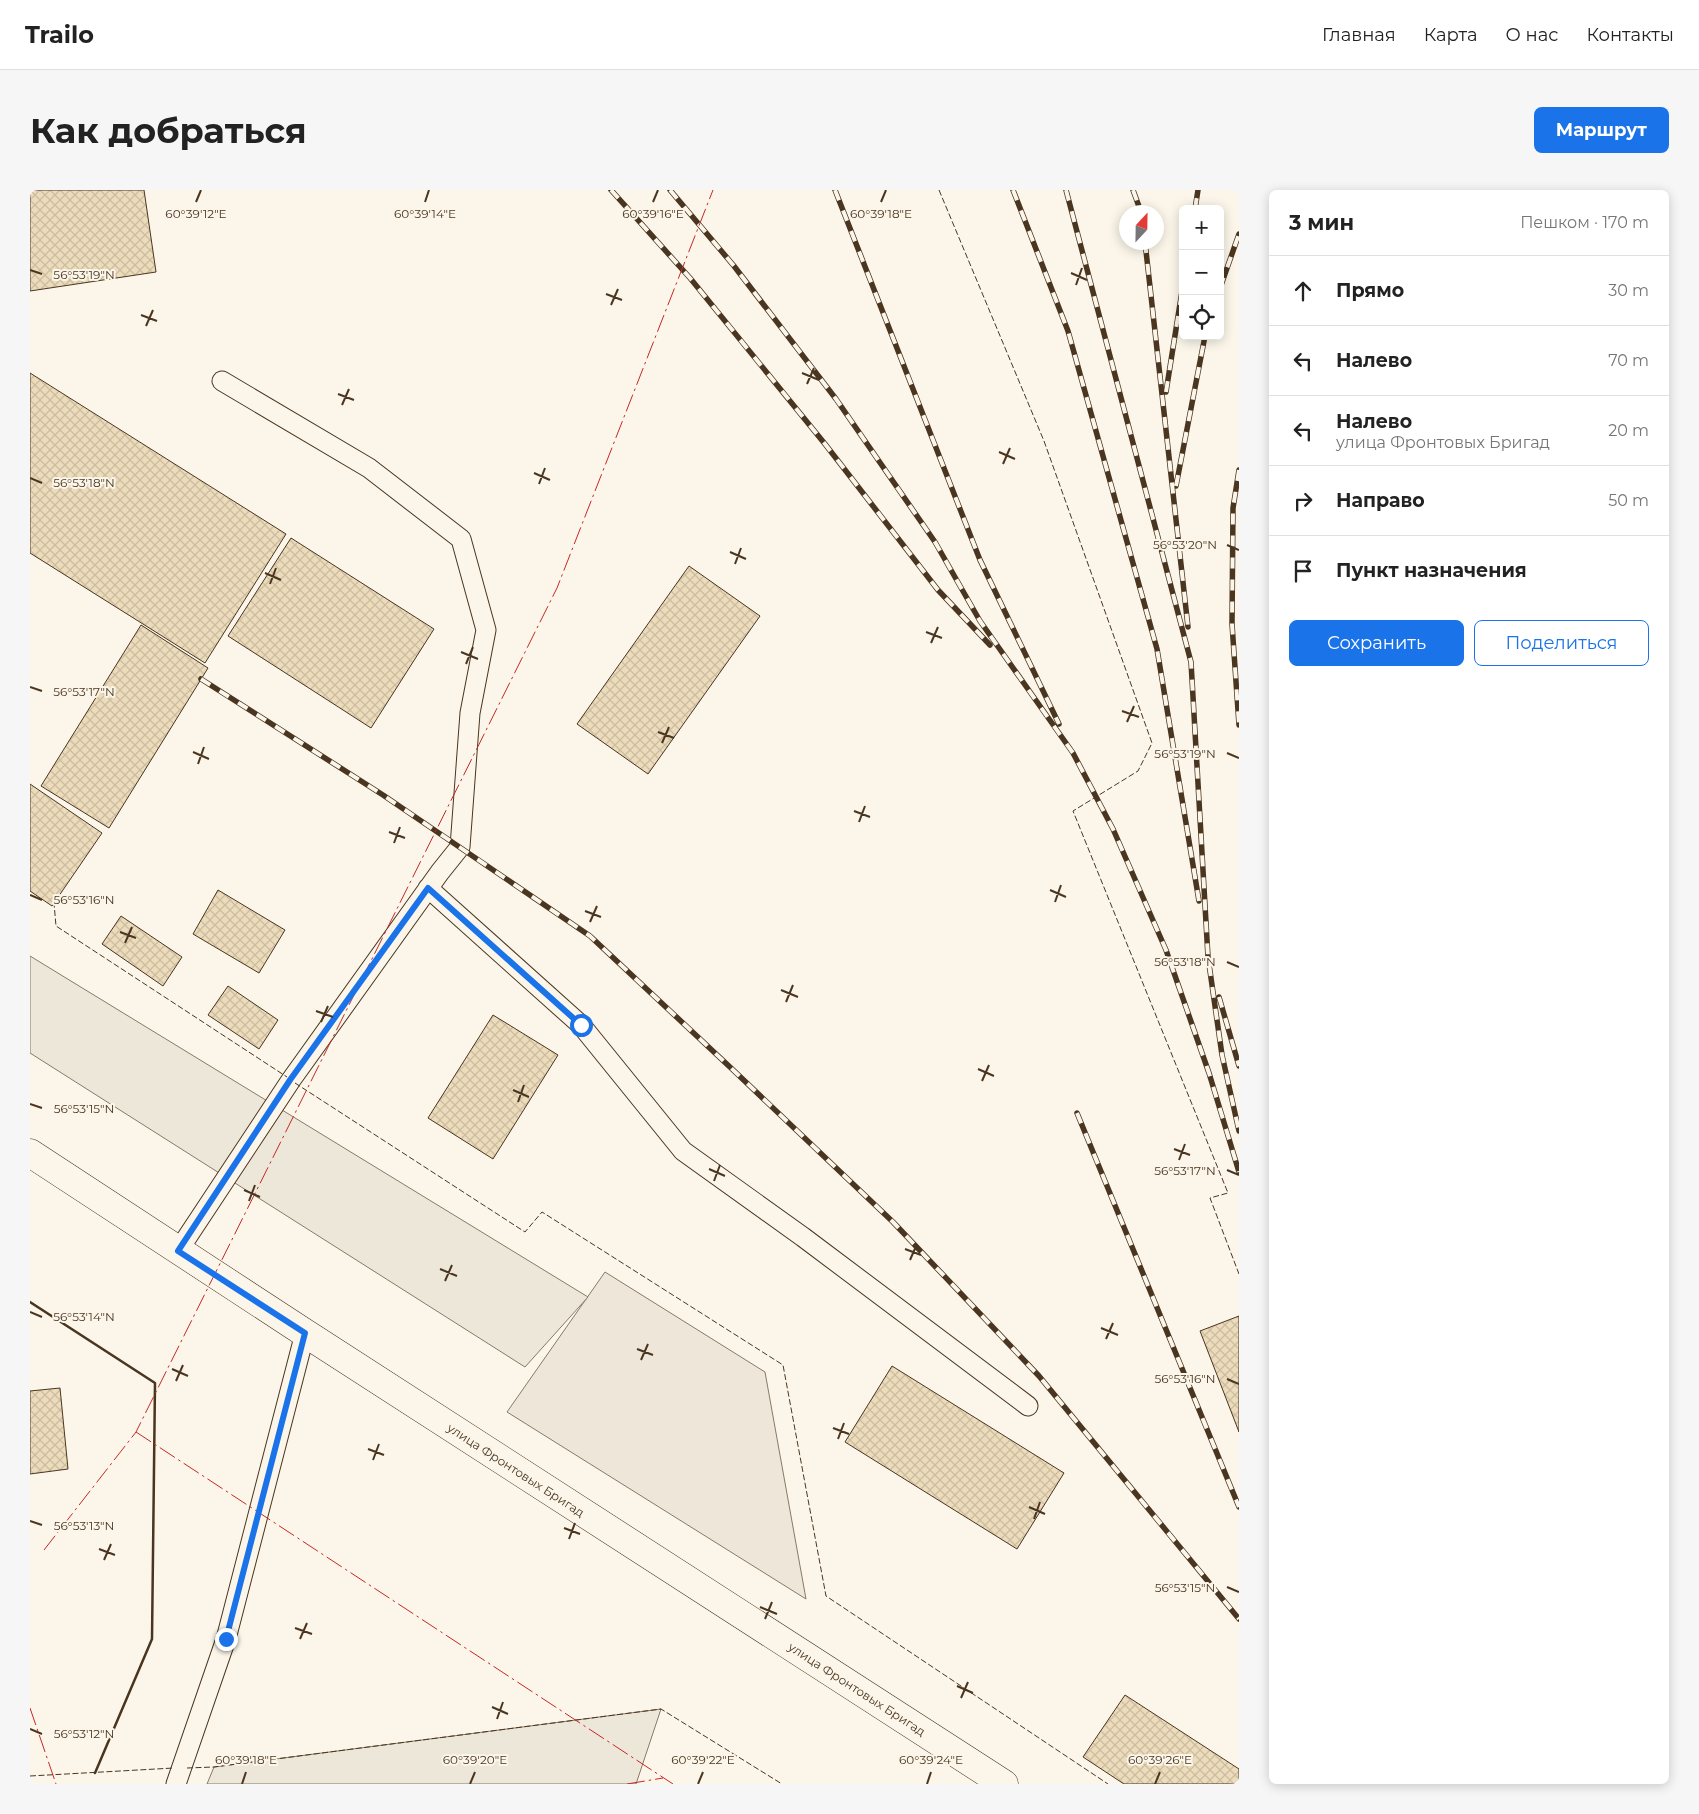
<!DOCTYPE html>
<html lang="ru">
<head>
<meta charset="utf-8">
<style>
	:root { --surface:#fff; --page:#f6f6f6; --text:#222; --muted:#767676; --line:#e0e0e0; --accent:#1a73e8 }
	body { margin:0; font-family:Montserrat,sans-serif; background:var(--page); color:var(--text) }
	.controls { position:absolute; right:15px; top:15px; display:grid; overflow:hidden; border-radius:8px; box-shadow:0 2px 12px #0003 }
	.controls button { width:45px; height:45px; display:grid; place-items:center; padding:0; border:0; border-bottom:1px solid var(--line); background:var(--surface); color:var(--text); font:25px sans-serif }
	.compass { position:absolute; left:1089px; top:15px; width:45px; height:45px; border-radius:50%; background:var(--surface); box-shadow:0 2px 12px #0003; rotate:22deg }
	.stop { position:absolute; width:15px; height:15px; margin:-11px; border:4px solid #1a73e8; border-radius:50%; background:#fff }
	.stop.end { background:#1a73e8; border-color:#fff; box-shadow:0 1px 5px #0008 }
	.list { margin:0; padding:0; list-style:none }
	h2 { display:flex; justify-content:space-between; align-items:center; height:65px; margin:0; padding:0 20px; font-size:21px }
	h2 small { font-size:16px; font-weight:400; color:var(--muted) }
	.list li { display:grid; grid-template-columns:32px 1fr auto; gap:15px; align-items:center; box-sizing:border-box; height:70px; padding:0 20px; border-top:1px solid var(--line) }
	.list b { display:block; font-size:19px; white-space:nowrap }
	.list p { margin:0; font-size:16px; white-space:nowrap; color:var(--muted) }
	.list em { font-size:16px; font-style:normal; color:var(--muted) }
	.actions { display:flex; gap:10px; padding:15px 20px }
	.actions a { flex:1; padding:11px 0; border:1px solid var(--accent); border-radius:8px; text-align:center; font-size:18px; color:var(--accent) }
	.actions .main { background:var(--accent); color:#fff }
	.icon { flex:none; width:28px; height:28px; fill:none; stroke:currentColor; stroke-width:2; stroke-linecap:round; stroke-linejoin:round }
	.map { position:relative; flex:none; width:1209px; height:1594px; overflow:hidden; border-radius:8px }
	header { display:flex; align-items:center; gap:30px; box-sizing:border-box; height:70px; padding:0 25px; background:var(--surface); border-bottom:1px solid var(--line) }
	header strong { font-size:24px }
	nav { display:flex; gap:28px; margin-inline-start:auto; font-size:18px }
	.intro { display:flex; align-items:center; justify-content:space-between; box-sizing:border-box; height:120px; padding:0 30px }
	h1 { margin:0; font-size:35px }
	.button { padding:12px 22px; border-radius:8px; background:var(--accent); color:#fff; font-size:18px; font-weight:700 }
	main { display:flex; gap:30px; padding:0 30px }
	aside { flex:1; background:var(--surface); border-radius:8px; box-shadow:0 2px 12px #0003 }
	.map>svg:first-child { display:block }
</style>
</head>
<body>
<header>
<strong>Trailo</strong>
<nav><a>Главная</a><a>Карта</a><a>О нас</a><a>Контакты</a></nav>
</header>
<div class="intro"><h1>Как добраться</h1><a class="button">Маршрут</a></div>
<main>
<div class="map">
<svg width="1209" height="1594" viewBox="0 0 1209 1594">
	<defs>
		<pattern id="building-cross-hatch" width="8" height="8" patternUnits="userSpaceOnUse" patternTransform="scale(1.25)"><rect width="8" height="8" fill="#ecdcbc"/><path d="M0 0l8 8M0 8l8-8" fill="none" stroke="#ccbda1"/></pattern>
	</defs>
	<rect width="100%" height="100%" fill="#fbf6e9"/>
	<path fill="#ede6d9" stroke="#887966" d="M575,1082L735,1182L776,1409L477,1222Z"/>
	<path fill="#ede7d9" stroke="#887966" d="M0,766L558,1107L495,1177L0,863Z
		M631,1519L606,1594H177L184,1577Z"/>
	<path fill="url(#building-cross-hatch)" stroke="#4a3520" d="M0,0H114L126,82L0,101Z
		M0,183L256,344L175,473L0,363Z
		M261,348L404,439L341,538L198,446Z
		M659,376L730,426L618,584L547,534Z
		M111,435L178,478L79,638L11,596Z
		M0,594L72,643L22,716L0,701Z
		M188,700L255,740L229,783L163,744Z
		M91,726L152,767L133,796L72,754Z
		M198,796L248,830L229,859L178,825Z
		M463,825L528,865L463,969L398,928Z
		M1209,1126V1242L1170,1141Z
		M862,1176L1034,1283L987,1359L815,1252Z
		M30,1198L38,1279L0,1284V1201Z
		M1095,1505L1209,1579V1594H1094L1053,1567Z"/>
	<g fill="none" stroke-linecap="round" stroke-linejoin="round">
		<defs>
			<path id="lane" d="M398,698L551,835L653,961L773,1047L998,1216
				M148,1061L261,890L410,682L430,657L440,523L456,440L431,349L339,278L192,191
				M146,1594L196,1449L275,1143"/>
			<path id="secondary" d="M0,963L275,1143L974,1594"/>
		</defs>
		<use href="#lane" stroke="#4a3520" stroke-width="21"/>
		<use href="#secondary" stroke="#4a3520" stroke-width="29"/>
		<use href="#lane" stroke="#fbf6e9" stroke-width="19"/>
		<use href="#secondary" stroke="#fbf6e9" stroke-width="28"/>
		<defs>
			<path id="rail" d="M581,0L660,88L795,254L908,400L960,455
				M640,0L704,76L806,209L905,352L950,431L1043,563L1083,639L1136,760L1179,883L1209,982
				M805,0L950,370L1029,534
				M983,0L1038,141L1127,459L1169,711
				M1036,0L1161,472L1178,767L1192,865L1209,941
				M1103,0L1111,22
				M1165,19L1168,0
				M1115,52L1158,437
				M1190,98L1209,44
				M1136,202L1153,95
				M1209,280L1203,318L1202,434L1209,535
				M1146,296L1175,146
				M171,489L353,605L560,746L701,878L863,1032L1009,1186L1209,1429
				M1189,807L1209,876
				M1047,923L1209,1317"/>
		</defs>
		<use href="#rail" stroke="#4a3520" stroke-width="5.5"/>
		<use href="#rail" stroke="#fbf6e9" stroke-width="4" stroke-dasharray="11" stroke-linecap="butt"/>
		<path stroke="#4a3520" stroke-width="1" stroke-dasharray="6 2.5" stroke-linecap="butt" d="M909,0L1014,251L1122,553L1108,581L1043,621L1198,1003L1180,1008L1209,1084
			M23,712L24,713L26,736L257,887
			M265,893L495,1042L512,1022L753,1175L796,1406L1078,1594
			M157,1578L184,1577L631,1519L752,1594
			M0,1586L144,1578"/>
		<path stroke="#4a3520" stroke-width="2.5" d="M0,1112L125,1193L122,1449L65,1583"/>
		<path stroke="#c62828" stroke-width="1" stroke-dasharray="18 4 2.5 4" stroke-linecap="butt" d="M106,1242L643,1594
			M14,1360L106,1242L527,398L683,0
			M0,1518L26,1594
			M597,1594L633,1588"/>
	</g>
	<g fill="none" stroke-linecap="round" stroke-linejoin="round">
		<path stroke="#1a73e8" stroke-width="6" d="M196,1449L275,1143L148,1061L260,890L398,698L551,835"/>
	</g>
	<path fill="none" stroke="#4a3520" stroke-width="2" d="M166,12L171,0M395,12L399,0M623,12L628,0M851,12L856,0M0,80L12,84M1041,83L1057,90M1046,95L1052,78M576,104L592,110M581,115L588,99M111,125L127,131M116,136L123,120M772,183L789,190M777,194L784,178M308,204L324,210M312,215L319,199M969,262L985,269M973,274L980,258M504,283L520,290M0,288L12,293M509,294L515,278M1197,355L1209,360M700,362L716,369M705,374L711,358M235,383L251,390M240,394L246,378M896,442L912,448M901,453L908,437M431,462L448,469M436,474L443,457M0,497L12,501M1092,521L1109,527M1097,532L1104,516M628,542L644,548M632,553L639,537M163,562L179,569M1197,563L1209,568M168,574L174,557M824,621L840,627M829,632L835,616M359,642L375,648M364,653L370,637M1020,700L1036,707M0,705L12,710M1025,712L1031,695M555,721L571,727M560,732L567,716M90,742L106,748M95,753L102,737M1197,772L1209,777M751,800L768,807M756,812L763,795M286,821L303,827M291,832L298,816M948,879L964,886M952,891L959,875M483,900L499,907M488,912L494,895M0,914L12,918M1144,959L1160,965M1149,970L1155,954M679,979L695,986M1197,980L1209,985M684,991L690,975M214,1000L230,1007M219,1011L225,995M875,1059L891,1065M880,1070L887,1054M410,1079L427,1086M415,1091L422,1075M0,1122L12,1127M1071,1138L1088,1145M1076,1149L1083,1133M607,1159L623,1165M611,1170L618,1154M142,1179L158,1186M1197,1189L1209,1194M146,1191L153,1175M803,1238L819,1244M808,1249L814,1233M338,1259L354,1265M343,1270L349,1254M999,1317L1015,1324M1004,1329L1010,1312M0,1331L12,1335M534,1338L550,1344M539,1349L545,1333M69,1359L85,1365M74,1370L81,1354M1197,1397L1209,1402M730,1417L747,1424M735,1429L742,1412M265,1438L282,1444M270,1449L277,1433M927,1496L943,1503M931,1508L938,1492M462,1517L478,1524M467,1529L473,1512M0,1539L12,1544M212,1594L216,1582M440,1594L445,1582M668,1594L673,1582M897,1594L901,1582M1125,1594L1130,1582"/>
	<g text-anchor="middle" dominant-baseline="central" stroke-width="4" stroke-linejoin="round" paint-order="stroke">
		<g font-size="12" fill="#4a3520" stroke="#fbf6e9">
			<text transform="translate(486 1280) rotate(33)">улица Фронтовых Бригад</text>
			<text transform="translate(827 1499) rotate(33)">улица Фронтовых Бригад</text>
		</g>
	</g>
	<g font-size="12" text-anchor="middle" fill="#4a3520" stroke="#fbf6e9" stroke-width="4" stroke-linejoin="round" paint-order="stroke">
		<text x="166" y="28">60°39'12"E</text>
		<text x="395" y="28">60°39'14"E</text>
		<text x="623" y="28">60°39'16"E</text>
		<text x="851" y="28">60°39'18"E</text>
		<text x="54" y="89">56°53'19"N</text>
		<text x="54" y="297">56°53'18"N</text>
		<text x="1155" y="359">56°53'20"N</text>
		<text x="54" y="506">56°53'17"N</text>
		<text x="1155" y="568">56°53'19"N</text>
		<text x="54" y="714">56°53'16"N</text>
		<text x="1155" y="776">56°53'18"N</text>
		<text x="54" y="923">56°53'15"N</text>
		<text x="1155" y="985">56°53'17"N</text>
		<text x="54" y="1131">56°53'14"N</text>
		<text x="1155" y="1193">56°53'16"N</text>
		<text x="54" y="1340">56°53'13"N</text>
		<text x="1155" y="1402">56°53'15"N</text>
		<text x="54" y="1548">56°53'12"N</text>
		<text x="216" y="1574">60°39'18"E</text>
		<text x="445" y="1574">60°39'20"E</text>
		<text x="673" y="1574">60°39'22"E</text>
		<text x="901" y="1574">60°39'24"E</text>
		<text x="1130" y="1574">60°39'26"E</text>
	</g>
</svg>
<div class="controls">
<button>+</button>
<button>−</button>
<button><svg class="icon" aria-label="locate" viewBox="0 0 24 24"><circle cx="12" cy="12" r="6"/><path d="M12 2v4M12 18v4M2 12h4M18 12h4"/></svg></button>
</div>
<svg class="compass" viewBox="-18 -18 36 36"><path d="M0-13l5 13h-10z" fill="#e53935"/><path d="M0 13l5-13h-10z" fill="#767676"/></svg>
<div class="stop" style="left:551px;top:835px"></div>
<div class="stop end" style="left:196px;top:1449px"></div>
</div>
<aside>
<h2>3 мин<small>Пешком · 170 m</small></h2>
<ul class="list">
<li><svg class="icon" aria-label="ahead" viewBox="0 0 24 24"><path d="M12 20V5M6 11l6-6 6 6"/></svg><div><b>Прямо</b></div><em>30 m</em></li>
<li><svg class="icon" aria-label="left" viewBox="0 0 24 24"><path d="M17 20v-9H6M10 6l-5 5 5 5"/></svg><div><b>Налево</b></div><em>70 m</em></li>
<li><svg class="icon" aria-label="left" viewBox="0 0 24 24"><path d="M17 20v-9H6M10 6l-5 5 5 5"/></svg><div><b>Налево</b><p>улица Фронтовых Бригад</p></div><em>20 m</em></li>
<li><svg class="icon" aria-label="right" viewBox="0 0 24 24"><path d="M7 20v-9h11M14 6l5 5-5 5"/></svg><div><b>Направо</b></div><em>50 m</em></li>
<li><svg class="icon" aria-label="arrive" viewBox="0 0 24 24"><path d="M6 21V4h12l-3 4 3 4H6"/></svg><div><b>Пункт назначения</b></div></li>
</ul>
<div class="actions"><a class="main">Сохранить</a><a>Поделиться</a></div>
</aside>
</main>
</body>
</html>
